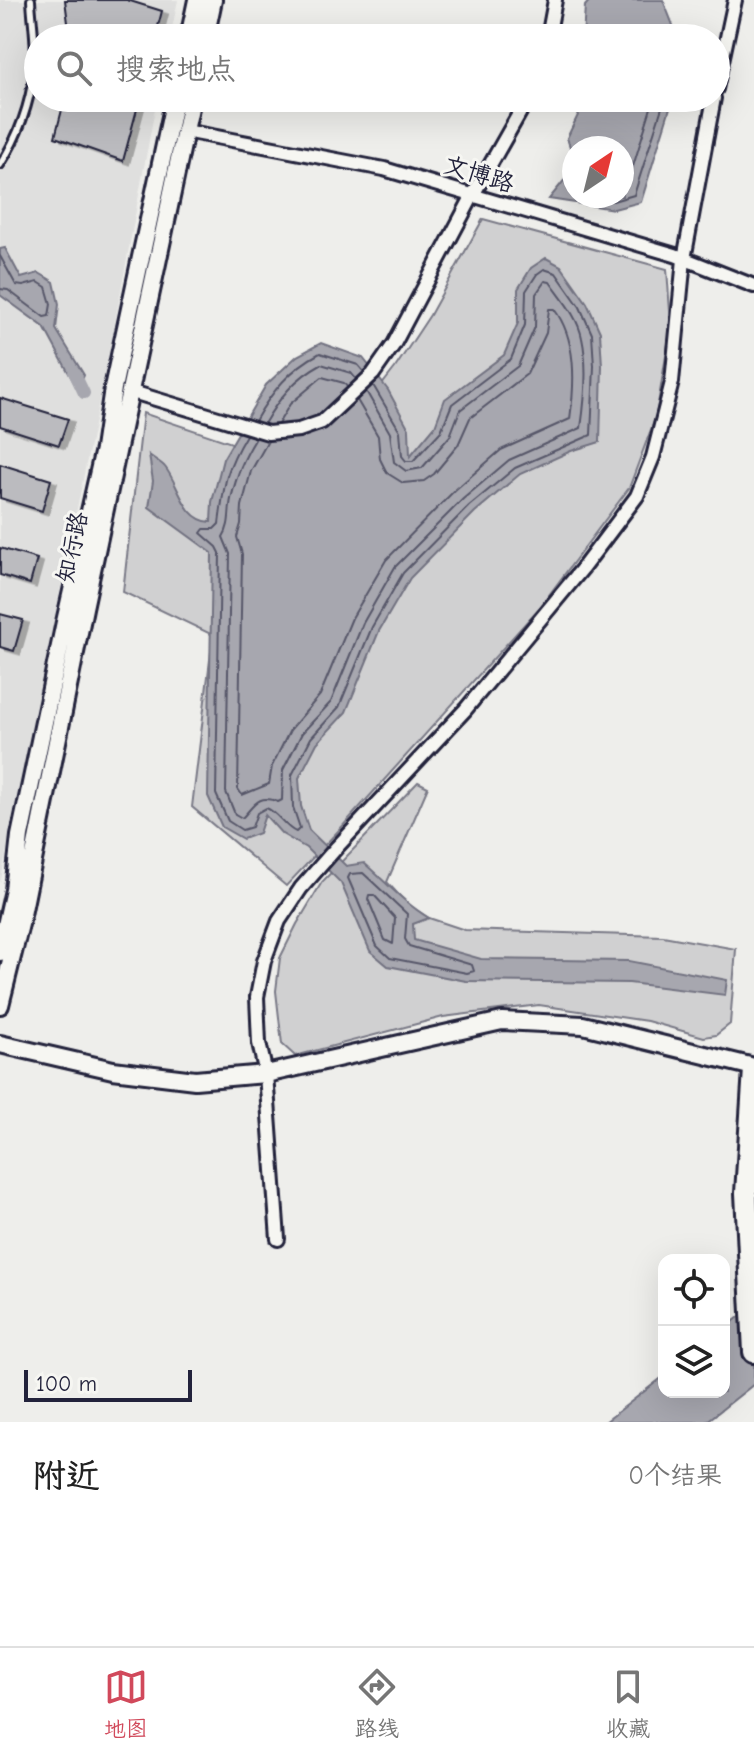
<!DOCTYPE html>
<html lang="zh">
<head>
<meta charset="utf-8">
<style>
	:root { --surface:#fff; --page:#f2f2f2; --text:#222; --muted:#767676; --line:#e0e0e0; --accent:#d1495b }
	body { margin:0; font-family:"Comic Neue","LXGW WenKai TC",sans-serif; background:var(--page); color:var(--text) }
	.controls { position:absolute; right:24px; bottom:24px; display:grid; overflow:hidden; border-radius:16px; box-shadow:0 8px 32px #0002 }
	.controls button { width:72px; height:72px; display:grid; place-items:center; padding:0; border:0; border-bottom:2px solid var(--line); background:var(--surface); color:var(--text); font:40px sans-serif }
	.compass { position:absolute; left:562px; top:136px; width:72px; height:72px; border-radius:50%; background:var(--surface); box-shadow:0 8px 32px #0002; rotate:35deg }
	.scale { position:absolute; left:24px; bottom:20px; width:168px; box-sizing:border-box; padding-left:8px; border:4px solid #22223b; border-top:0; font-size:22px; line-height:28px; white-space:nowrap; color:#22223b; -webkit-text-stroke:6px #f6f6f2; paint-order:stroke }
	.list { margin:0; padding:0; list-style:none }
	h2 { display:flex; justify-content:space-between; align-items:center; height:104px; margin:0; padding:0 32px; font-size:34px }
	h2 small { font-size:26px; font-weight:400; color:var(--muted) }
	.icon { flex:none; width:44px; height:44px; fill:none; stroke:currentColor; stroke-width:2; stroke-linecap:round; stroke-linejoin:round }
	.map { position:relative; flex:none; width:754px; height:1422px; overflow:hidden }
	.search { position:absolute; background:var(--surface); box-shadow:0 8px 32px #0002; left:24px; right:24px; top:24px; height:88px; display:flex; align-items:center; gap:20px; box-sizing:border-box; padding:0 28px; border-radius:44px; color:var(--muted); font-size:30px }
	.sheet { height:224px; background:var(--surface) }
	nav { display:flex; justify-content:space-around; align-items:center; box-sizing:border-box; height:112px; border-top:2px solid var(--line); background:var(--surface); font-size:22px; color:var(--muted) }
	nav a { display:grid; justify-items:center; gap:4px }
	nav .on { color:var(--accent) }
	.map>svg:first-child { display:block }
</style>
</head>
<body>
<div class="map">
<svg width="754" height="1422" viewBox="0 0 754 1422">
	<defs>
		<filter id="shadow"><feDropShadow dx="6" dy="3.5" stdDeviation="0" flood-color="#0004"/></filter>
	</defs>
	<rect width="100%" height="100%" fill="#eeeeeb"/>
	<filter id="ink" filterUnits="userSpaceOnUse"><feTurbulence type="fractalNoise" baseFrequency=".0125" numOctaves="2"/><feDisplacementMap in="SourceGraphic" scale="16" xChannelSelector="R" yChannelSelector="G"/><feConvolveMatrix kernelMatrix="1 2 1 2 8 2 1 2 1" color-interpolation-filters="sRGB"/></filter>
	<g filter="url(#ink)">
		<path fill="#dfdfde" d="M0,0H178L170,38H38V98H157L113,333L0,884Z"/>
		<path fill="#d0d0d1" stroke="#797986" stroke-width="2" d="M483,219L667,269L671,326L656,416L629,488L540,607L340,829L286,886L192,807L213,635L123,592L143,413L276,458L360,413L395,368L430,315Z
			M418,782L428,787L387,882L407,904L429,918L465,930L663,936L736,949L730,1024L716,1035L704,1037L647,1021L539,1005L443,1017L295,1056L282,1044L276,991L280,958L297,924L322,882Z"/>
		<path fill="#a7a7af" stroke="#727281" stroke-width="2" d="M590,0H663L678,38H583L585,6Z
			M580,98H673L641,202L614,209L549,199L574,168V196H622V148H574V159L567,138L580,111Z
			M5,248L21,278L39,273L54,282L59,304L56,329L84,375L78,390L44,327L0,295V249Z
			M546,258L561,266L587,303L600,332L602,366L600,442L571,451L520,474L475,512L410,578L379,631L346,712L317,743L299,778L301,806L309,830L346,866L364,863C386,882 404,903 429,918L413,924L414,940L481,959L629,961L727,980L725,995L629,983L466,981L388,966L370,951L341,883L306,848L282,834L265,815L259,833L243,839L222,827L208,796L212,553L149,507L153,481L149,455C154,459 162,463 165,467C180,486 183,520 211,522L212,502L223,459L266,385L297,356L321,343L363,358L388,390L409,429L410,456L435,426L445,399L504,355L518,323V289L531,268Z
			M754,1305V1384L706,1422H605L664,1376V1392H724V1329Z"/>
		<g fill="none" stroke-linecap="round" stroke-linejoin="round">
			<path stroke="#575769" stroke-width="2" d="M622,189L627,186L654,98
				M583,196L613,201L634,195L665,98
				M0,256L16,285L23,286L38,282L46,287L51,304L49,316L44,317L8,290L0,289
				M255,421C272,391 290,369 320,353L358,365L364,372
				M264,424C279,398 295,378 321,364L351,373L356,379
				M278,424L290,404L322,377L344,383L347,387
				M246,435C225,470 224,485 219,524L214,529H204L201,533L217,547L220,553L216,794L228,821L242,830L252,827L257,813L266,808C278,812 284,827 296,832L300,828L293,807L292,775L311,738L339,707L372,627L403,573L469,506L515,468L591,435L594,366L592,334L580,307L556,273L544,269L537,274L526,291L525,325L511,359L452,404L441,431L413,461H406L402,456L400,431L373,385
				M256,438C243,459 237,474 231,499C228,513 231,524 223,537L230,554L226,792L235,814L242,818C254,806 258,793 278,802L282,800L283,770L302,733L331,702L363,623L395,567L463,499L509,460L581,428C585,401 588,365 582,338C578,317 562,299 550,282L545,281L536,294L535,327L518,366L460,410L450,436L422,468L406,471L394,462L390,433L366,391
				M268,441L251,471L242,506L241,524L237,537L242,554L238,789L242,795L269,784L272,766L290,730L320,695L352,618L386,560L455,490L501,450L570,419C575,383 577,339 554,309H549L546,333L527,374L470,418L458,445L434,474L424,481L403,483L387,473L380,459L378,436L357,400
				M363,873L407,914L405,939L409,946L472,965L474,971L467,973L390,958L377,946L348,878L350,874Z
				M369,895H374L395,918L393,944L385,940L368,899Z"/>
			<path stroke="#a7a7af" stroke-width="12" d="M74,372L84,393"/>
		</g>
		<path fill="#bbbbbf" stroke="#22223b" stroke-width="2" filter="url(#shadow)" d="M65,0H127L162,11L155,38H70Z
			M65,98H140L123,161L55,137Z
			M0,398L68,419L59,445L0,426Z
			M0,464L51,480L42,511L0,498Z
			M0,548L37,559L30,584L0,575Z
			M0,614L23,620L14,651L0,647Z"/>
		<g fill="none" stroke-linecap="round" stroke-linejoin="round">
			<defs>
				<path id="service" d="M0,165C18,137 30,104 34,70C37,48 32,22 31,0"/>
				<path id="minor" d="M548,38L555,0
					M716,89L735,0
					M185,131L384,169L675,255L754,286
					M129,391L268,433L299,430L322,422L373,374L394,344L473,195L528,98
					M278,1239L266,1074L259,1043L257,997L264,961L279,921L301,888L337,847L465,710L582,569L637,496L653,457L672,382L684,259L714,98"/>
				<path id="tertiary" d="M189,38L197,0
					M205,38L213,0
					M0,952L14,890L20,836L65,622L104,449L113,388L175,98
					M0,1005L21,920L84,608L192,98
					M0,1044L113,1070L195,1080L266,1074L502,1021L583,1025L754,1067"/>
				<path id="primary" d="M754,1069L746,1193L754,1352"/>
			</defs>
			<use href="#service" stroke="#22223b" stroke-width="12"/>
			<use href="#minor" stroke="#22223b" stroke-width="18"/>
			<use href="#tertiary" stroke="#22223b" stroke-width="22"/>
			<use href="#primary" stroke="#22223b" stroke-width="26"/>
			<use href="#service" stroke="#f6f6f2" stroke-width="6"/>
			<use href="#minor" stroke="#f6f6f2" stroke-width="12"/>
			<use href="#tertiary" stroke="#f6f6f2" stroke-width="16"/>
			<use href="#primary" stroke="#f6f6f2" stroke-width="20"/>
		</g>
	</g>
	<g text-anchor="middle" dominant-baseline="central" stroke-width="6" stroke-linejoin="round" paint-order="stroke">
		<g font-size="24" fill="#22223b" stroke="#f6f6f2">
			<text transform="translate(479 174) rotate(17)">文博路</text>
			<text transform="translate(72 547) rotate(-78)">知行路</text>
		</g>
	</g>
</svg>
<div class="controls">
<button><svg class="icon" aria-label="locate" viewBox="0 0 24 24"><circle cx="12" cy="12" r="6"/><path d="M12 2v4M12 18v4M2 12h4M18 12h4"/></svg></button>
<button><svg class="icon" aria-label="layers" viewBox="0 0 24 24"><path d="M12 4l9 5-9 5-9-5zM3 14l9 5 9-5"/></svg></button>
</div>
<svg class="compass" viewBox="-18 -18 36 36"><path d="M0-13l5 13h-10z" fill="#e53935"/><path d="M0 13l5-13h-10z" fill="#767676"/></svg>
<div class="scale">100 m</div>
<div class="search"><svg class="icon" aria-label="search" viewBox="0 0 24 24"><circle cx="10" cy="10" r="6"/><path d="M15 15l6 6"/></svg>搜索地点</div>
</div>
<section class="sheet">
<h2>附近<small>0个结果</small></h2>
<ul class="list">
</ul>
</section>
<nav>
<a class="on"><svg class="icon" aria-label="map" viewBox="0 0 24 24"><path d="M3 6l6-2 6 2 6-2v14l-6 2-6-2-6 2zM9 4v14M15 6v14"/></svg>地图</a>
<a><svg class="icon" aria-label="directions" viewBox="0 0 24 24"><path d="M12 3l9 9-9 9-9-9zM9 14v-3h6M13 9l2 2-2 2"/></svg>路线</a>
<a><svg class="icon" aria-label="saved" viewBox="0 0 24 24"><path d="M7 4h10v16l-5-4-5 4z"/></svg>收藏</a>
</nav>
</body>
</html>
